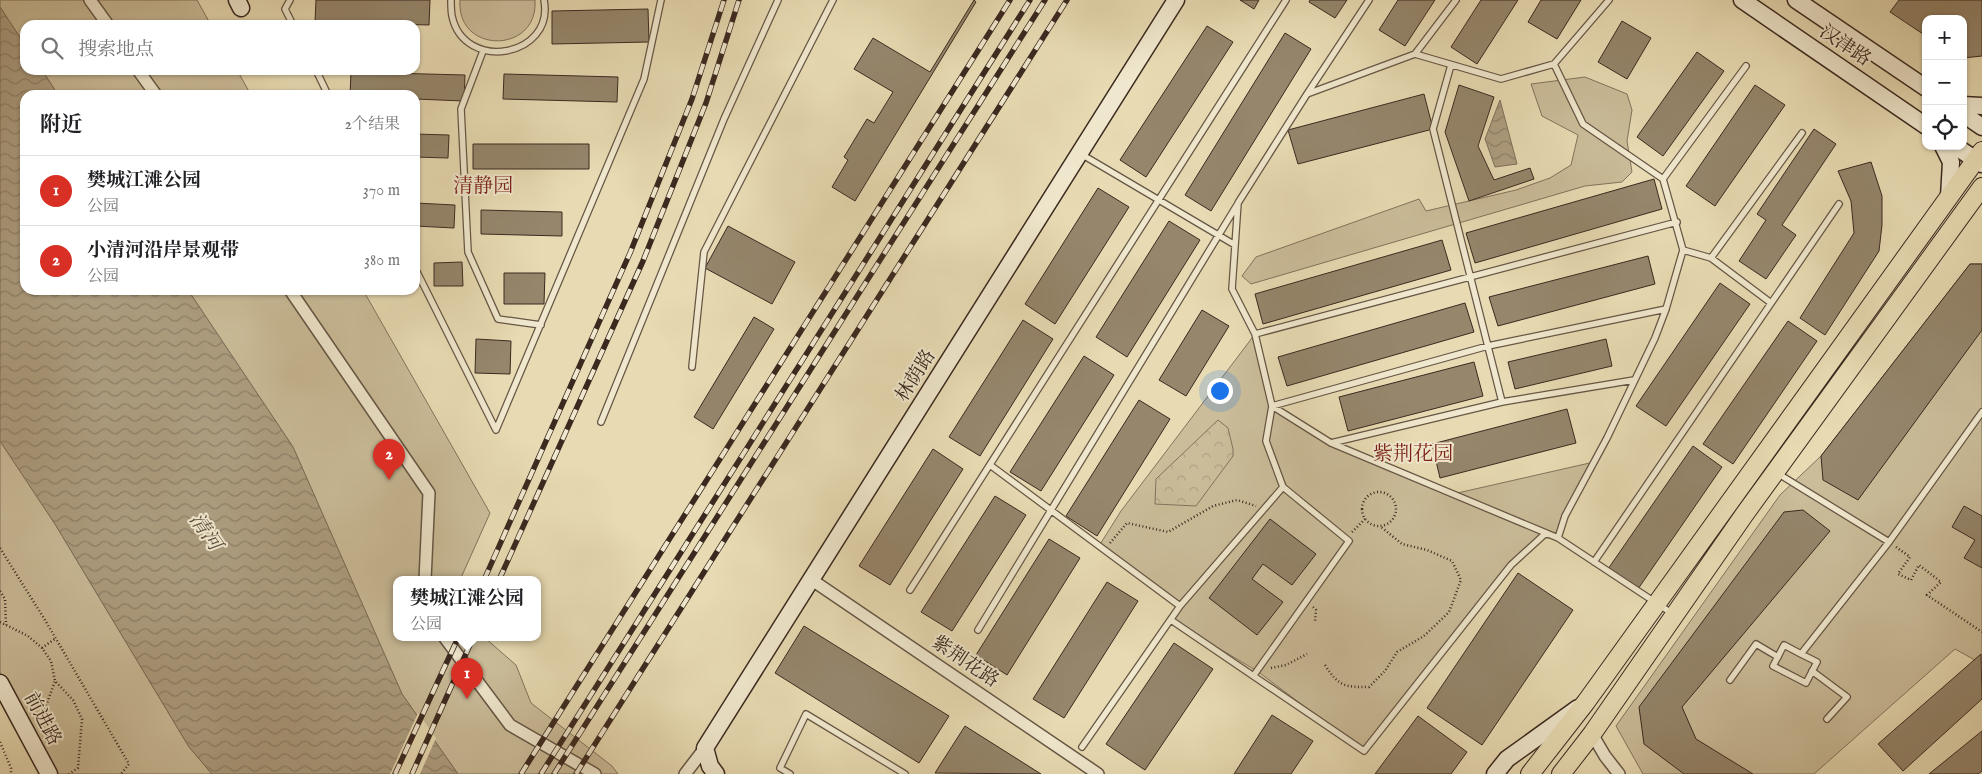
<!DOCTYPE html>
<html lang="zh">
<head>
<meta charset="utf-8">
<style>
	:root { --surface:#fff; --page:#f2f2f2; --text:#202124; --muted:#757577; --line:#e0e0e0; --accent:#d93025 }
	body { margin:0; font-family:"IM FELL English","Noto Serif SC",serif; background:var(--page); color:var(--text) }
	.controls { position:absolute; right:15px; top:15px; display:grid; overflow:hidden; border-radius:10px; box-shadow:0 1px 4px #0004 }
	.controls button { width:45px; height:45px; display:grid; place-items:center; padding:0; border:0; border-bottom:1px solid var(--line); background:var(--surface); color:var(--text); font:25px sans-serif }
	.you { position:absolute; left:1219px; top:390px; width:18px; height:18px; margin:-12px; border:4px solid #fff; border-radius:50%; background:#1a73e8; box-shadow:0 0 0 8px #1a73e833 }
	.badge { display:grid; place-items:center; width:32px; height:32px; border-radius:50%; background:var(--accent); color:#fff; font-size:16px; font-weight:700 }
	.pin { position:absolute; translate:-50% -41px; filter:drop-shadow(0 1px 2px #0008) }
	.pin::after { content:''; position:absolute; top:26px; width:18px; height:15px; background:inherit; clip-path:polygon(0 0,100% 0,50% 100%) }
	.popup { position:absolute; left:393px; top:576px; width:148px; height:65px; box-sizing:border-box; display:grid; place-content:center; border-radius:10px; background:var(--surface); filter:drop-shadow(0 1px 4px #0005); font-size:16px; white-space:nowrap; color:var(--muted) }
	.popup b { font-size:19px; color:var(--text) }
	.popup::after { content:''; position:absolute; left:50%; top:100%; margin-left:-10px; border:10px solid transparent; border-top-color:var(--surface) }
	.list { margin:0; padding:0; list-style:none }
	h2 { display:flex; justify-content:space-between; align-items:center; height:65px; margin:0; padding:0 20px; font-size:21px }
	h2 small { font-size:16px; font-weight:400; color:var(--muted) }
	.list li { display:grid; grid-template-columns:32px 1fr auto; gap:15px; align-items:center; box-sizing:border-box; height:70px; padding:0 20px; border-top:1px solid var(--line) }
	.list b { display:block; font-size:19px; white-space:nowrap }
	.list p { margin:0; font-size:16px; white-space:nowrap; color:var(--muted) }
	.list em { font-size:16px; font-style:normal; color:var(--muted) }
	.icon { flex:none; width:28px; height:28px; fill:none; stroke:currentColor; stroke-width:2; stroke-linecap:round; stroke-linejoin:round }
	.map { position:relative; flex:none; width:1982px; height:774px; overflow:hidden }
	.search { position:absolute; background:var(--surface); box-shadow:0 1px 4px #0004; left:20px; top:20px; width:400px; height:55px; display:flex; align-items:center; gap:12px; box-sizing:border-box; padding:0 18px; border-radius:15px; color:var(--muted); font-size:19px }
	.panel { position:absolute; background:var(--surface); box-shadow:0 1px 4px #0004; left:20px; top:90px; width:400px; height:205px; border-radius:15px }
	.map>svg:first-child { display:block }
</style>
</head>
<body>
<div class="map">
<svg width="1982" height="774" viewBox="0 0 1982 774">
	<defs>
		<pattern id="forest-crowns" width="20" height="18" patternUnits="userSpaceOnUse" patternTransform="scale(1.25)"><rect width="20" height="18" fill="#cbbd9a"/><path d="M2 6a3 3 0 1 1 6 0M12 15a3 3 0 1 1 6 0" fill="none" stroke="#afa284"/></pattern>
		<pattern id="water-waves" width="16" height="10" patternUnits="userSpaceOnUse" patternTransform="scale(1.25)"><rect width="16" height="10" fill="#ad9e81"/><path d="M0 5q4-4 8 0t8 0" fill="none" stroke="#8e8169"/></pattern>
	</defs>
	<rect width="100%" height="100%" fill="#e8dbb3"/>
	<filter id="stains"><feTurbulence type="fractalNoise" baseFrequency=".004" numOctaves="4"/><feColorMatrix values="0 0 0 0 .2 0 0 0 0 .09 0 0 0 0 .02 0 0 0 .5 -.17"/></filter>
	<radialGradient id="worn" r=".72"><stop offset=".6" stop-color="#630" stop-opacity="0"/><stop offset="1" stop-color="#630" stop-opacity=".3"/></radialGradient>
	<path fill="#cbbd9a" stroke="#83735d" d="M0,0H197L211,25H25V45L0,7Z
		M460,0H535C539,54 456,55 460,0Z
		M42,70H237L251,95H58Z
		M1585,77L1627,94L1632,110L1627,141L1632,172L1622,182L1585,186L1251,284L1242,276L1256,257L1419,199L1426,211L1516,190L1550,178L1571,165L1578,135L1542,116L1531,84Z
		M1970,264H1982V664L1955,649L1814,774H1643L1616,726L1780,495L1821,456Z
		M188,290H363L490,513L460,580H397V638H485L516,665L531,703L612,766L618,774H458L402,694L293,447Z
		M1255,334L1272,406L1331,443L1453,494L1594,462L1565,516L1558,538H1541L1511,565L1364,751L1257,671L1171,620L1180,607L1099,546L1121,511Z
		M0,441L55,524L189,747L212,774H49L0,683Z"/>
	<path fill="url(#forest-crowns)" stroke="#83735d" d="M1218,420L1228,428L1233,449V456L1196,506L1155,504L1156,479Z"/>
	<path fill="url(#water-waves)" stroke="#7f6f5a" d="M0,7L25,45V70H42L58,95H25V290H188L293,447L402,694L458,774H212L189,747L55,524L0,441Z
		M1500,100L1517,164L1495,167L1485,139Z"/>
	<path fill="#e8dbb3" d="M418,713L436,738L420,774H390Z"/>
	<path fill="#95866c" stroke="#3b2920" d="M316,0H430L429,25L315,22Z
		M974,0L976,2L855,201L832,187L848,160L844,157L867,119L874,123L893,92L854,69L873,38L930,72Z
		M1240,0H1259L1254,9Z
		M1310,0H1347L1335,18L1309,2Z
		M1398,0H1435L1405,46L1379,30Z
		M1481,0H1518L1477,64L1451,47Z
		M1541,0H1581L1557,39L1528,22Z
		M1899,0H1982V56L1963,58V19H1926V36L1890,12Z
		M648,9L649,42L552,44V11Z
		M1622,21L1651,38L1627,79L1598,62Z
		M1207,26L1233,42L1146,177L1120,160Z
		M1285,33L1311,49L1211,211L1185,195Z
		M1697,52L1724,71L1663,156L1637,137Z
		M351,72L465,75L464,101L415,99V95H350Z
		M504,74L618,77L617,102L503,99Z
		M1459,85L1494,97L1478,146L1494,180L1530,168L1534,179L1469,201L1445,132Z
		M1755,85L1785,105L1715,206L1686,186Z
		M1424,94L1433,129L1298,164L1288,130Z
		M1814,129L1836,144L1782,225L1796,235L1766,279L1739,261L1766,220L1757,214Z
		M415,134L449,135L448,158L415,157Z
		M473,144H589V169H473Z
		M1871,162L1882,196V225L1879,251L1825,335L1800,318L1854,233L1851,201L1838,171Z
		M1654,179L1662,209L1475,263L1466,233Z
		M1098,188L1129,207L1055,324L1025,304Z
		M415,203L455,205L454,228L415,226Z
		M481,210L562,212V236L481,234Z
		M1169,221L1200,240L1127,357L1096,337Z
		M728,226L795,262L772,304L705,268Z
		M1442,240L1451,270L1263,324L1255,294Z
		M1648,256L1655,284L1498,326L1489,297Z
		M462,262L463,286H434V263Z
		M1970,264H1982V330L1858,500L1823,480L1821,456Z
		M504,273H545L544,304H504Z
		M1720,283L1750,304L1666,426L1636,406Z
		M1465,303L1474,332L1287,386L1278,357Z
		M1202,310L1229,326L1186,396L1159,380Z
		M754,317L774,329L713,429L694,417Z
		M1023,320L1053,339L980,456L949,437Z
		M1788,321L1817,341L1733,464L1703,444Z
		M476,339L511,341L510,374L475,373Z
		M1606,339L1612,366L1515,389L1508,362Z
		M1084,356L1114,375L1041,491L1010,472Z
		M1474,362L1483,396L1348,431L1339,397Z
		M1139,400L1170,419L1097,536L1066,516Z
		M1567,409L1576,443L1440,478L1432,444Z
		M1693,446L1722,467L1638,589L1608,569Z
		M933,449L963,469L890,585L859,566Z
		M995,496L1026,515L952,631L921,612Z
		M1964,506L1982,516V568L1964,558L1975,540L1952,527Z
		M1803,510L1830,531L1682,707L1696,739L1753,774H1684L1644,744L1639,707L1784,512Z
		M1270,519L1316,554L1292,585L1263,564L1252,579L1283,602L1257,635L1209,598Z
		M1049,539L1080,558L1007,675L976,655Z
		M1518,573L1573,610L1482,745L1427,708Z
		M1107,582L1138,601L1064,718L1033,699Z
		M804,626L949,716L919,763L775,673Z
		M1174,643L1213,669L1145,770L1106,744Z
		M1981,654L1982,699L1903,771L1878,744Z
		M1272,715L1313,741L1291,774H1234Z
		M1418,716L1467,752L1451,774H1375Z
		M965,726L1041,774L935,773Z
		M1982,731V771L1978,774H1929Z"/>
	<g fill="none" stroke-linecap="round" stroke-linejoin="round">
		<defs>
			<path id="lane" d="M290,0L285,9L293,25
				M451,0C451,5 451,11 452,16C464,73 555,57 544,0
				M1609,0L1554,64L1501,79L1415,54L1307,94L1238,203L1232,289L1255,334L1272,406L1331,443L1558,538L1673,614
				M483,51L461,109L468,252L498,319L541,325
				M1415,54L1456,0
				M1554,64L1583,124L1663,179L1683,250L1666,309L1655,338L1607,438L1565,516L1558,538
				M1451,65L1433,129L1502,402
				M316,70L328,95
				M1307,94L1369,0
				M1081,154L1235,245
				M1663,179L1746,66
				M1683,250L1711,258L1802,133
				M1711,258L1771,303
				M415,268L496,430L644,79L661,0
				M1255,334L1677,222
				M692,367L704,252L833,0
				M601,422L724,119L778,0
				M1331,443L1502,402L1634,380
				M990,465L1180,606L1283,487L1266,441L1272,406L1488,346L1666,309
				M1777,473L1889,542L1982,412
				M1594,562L1839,204
				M910,590L1286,0
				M1171,620L1364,751L1511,565L1546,533
				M978,630L1237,205
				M1801,654L1817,662L1806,683L1773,666L1784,645L1801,654L1889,542
				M1812,671L1847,697L1827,719
				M1254,675L1349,541L1283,487
				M1730,680L1756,644L1778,657
				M1082,747L1180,606
				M790,774L780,768L806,714L905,774"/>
			<path id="street" d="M90,0L108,25
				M138,70L156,95
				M290,290L429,493L425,580
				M812,580L1098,774
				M445,638L510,725L595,774
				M1592,734L1605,756L1619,774
				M685,774L705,748"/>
			<path id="secondary" d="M237,0L241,8
				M1742,0L1926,126
				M1796,0L1926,88
				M1963,105L1982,106
				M1963,114L1982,127
				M1943,146L1951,162L1949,197
				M1955,146L1982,164
				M0,683L49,774
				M716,774L710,766L705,748L1176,0
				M1495,774L1507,759L1578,708"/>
			<path id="primary" d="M1530,774L1586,702L1982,151
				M1561,774L1592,734L1744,515L1982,187"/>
		</defs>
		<use href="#lane" stroke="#665645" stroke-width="8"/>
		<use href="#street" stroke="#665645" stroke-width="14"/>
		<use href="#secondary" stroke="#3b2920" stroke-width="19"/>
		<use href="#primary" stroke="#3b2920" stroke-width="20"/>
		<path stroke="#3b2920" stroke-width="2.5" stroke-dasharray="1 2.5" stroke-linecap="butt" d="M1362 509a17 17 0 1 1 34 0a17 17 0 1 1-34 0Z
			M1352,532L1365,519
			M1110,543L1127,523L1168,532L1213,506L1237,500L1256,506
			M1896,547L1910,557L1898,574L1911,580L1919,565L1941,582L1927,595L1982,632
			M0,548L45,620L129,764L121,774
			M0,591L5,599L6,625
			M1313,607L1316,610L1315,622
			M0,622L28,636L42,648L51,661L55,681L73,700L82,719L78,768L69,774
			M42,648L56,638
			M1325,665C1339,687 1345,687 1369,687L1385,671L1397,652L1424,636L1449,612L1461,580L1452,561L1427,550L1402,544L1380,526
			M1271,668L1286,665L1307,654
			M36,720L46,706L55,681
			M0,742L11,768V774"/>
		<use href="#lane" stroke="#f0e8ce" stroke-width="5.5"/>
		<use href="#street" stroke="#f0e8ce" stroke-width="11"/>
		<use href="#secondary" stroke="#f0e8ce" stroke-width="16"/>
		<use href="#primary" stroke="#e8dbb3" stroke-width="18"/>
		<defs>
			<path id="rail" d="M484,580L630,253L692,99L724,0
				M499,580L643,261L706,103L739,0
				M395,774L458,638
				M412,774L473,638
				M521,774L1010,0
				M541,774L1030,0
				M554,774L1045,0
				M576,774L1067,0"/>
		</defs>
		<use href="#rail" stroke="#3b2920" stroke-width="5.5"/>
		<use href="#rail" stroke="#f0e8ce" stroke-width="4" stroke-dasharray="11" stroke-linecap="butt"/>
	</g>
	<g text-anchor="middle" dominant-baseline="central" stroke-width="4" stroke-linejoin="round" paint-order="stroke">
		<g font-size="19" fill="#3b2920" stroke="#f0e8ce">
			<text transform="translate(1845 46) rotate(34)">汉津路</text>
			<text transform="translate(916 376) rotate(-58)">林荫路</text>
			<text transform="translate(965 662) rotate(34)">紫荆花路</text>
			<text transform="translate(42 719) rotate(62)">前进路</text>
		</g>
		<g font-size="20" fill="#7a1f14" stroke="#f0e8ce">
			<text x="483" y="186">清静园</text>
			<text x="1413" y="454">紫荆花园</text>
		</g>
		<g font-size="20" font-style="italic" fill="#5d4c3d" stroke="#f0e8ce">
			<text transform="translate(205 532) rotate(55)">清河</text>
		</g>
	</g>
	<rect width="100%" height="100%" filter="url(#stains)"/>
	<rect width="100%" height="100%" fill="url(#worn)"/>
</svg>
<div class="controls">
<button>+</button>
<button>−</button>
<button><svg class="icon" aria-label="locate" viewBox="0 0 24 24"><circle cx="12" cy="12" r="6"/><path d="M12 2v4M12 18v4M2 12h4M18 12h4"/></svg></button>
</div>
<div class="you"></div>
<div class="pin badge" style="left:467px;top:699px">1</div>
<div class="popup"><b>樊城江滩公园</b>公园</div>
<div class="pin badge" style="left:389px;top:480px">2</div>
<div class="search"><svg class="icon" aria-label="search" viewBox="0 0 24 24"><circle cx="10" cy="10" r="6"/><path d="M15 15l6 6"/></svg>搜索地点</div>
<section class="panel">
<h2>附近<small>2个结果</small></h2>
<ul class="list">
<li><span class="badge">1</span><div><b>樊城江滩公园</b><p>公园</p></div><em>370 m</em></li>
<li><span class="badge">2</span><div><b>小清河沿岸景观带</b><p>公园</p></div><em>380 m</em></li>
</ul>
</section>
</div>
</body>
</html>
